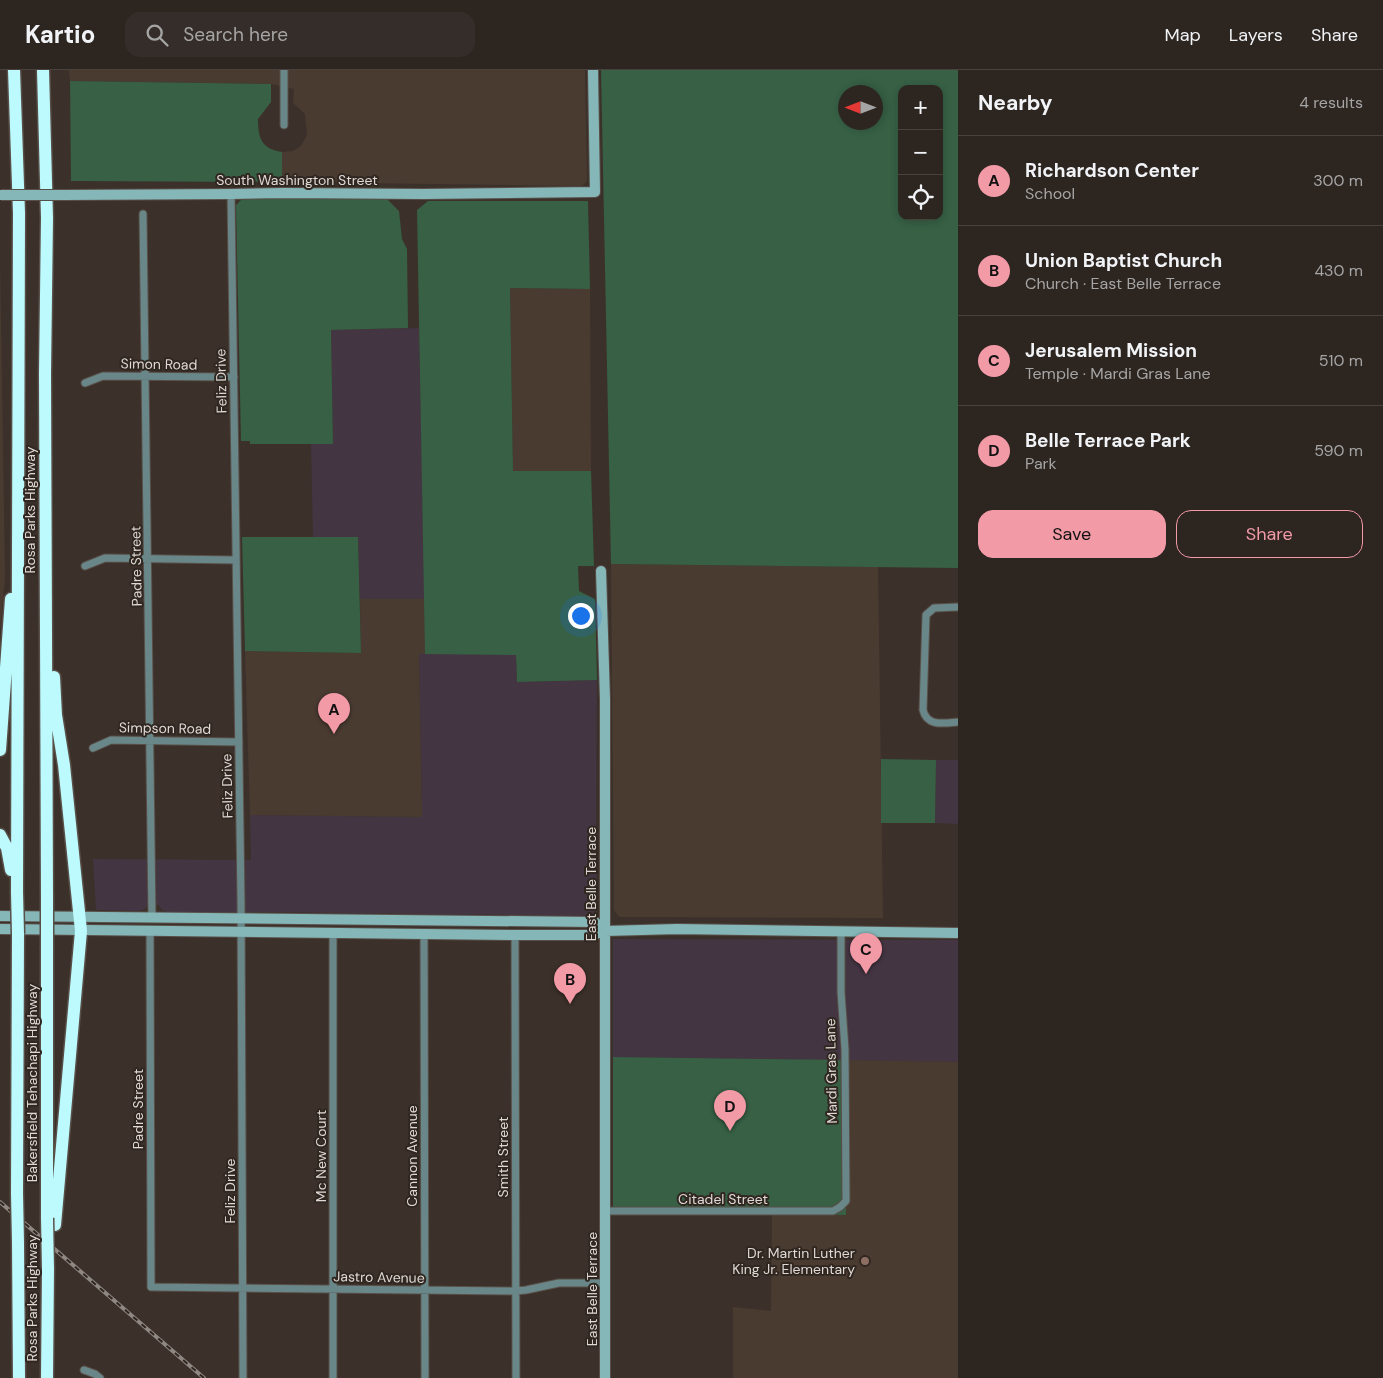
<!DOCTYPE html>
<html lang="en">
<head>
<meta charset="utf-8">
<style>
	:root { --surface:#2c2520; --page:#342d29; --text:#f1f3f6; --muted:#a6a5a5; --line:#48423e; --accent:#f39aa7 }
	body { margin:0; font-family:"DM Sans",sans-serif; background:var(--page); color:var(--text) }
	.controls { position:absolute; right:15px; top:15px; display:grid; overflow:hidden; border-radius:10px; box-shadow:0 2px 8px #0003 }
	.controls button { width:45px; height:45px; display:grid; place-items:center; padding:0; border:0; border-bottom:1px solid var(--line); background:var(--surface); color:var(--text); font:25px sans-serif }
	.compass { position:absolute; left:838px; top:15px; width:45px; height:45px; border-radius:50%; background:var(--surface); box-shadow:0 2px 8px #0003; rotate:270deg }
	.you { position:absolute; left:580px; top:545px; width:18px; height:18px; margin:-12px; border:4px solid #fff; border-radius:50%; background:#1a73e8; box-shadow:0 0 0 8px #1a73e833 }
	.badge { display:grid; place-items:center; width:32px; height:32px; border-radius:50%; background:var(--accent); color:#111; font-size:16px; font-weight:700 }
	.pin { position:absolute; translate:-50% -41px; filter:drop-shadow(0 1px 2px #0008) }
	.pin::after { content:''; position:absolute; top:26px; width:18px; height:15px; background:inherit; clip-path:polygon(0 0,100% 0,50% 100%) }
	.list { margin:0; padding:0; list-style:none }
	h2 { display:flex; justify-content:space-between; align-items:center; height:65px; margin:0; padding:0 20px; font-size:21px }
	h2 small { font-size:16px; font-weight:400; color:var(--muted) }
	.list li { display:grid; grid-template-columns:32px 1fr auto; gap:15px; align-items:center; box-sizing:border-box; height:90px; padding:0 20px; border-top:1px solid var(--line) }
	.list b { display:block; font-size:19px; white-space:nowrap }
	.list p { margin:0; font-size:16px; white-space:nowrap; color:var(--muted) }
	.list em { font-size:16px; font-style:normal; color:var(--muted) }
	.actions { display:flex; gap:10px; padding:15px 20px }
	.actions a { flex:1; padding:11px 0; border:1px solid var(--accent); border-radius:15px; text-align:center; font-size:18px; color:var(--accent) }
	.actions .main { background:var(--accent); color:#111 }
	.icon { flex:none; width:28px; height:28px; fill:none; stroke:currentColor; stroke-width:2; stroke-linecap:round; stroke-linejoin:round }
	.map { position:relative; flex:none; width:958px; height:1308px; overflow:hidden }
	header { display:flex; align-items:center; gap:30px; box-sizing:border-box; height:70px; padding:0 25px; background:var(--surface); border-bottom:1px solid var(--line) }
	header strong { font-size:24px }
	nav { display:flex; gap:28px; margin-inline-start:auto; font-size:18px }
	.search { width:350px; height:45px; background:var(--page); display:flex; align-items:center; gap:12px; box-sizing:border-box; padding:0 18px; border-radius:15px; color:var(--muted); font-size:19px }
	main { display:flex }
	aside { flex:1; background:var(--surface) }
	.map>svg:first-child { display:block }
</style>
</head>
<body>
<header>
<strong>Kartio</strong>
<div class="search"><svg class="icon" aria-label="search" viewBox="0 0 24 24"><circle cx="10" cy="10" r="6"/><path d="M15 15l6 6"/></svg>Search here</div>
<nav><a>Map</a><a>Layers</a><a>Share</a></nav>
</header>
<main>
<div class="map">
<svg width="958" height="1308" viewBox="0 0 958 1308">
	<rect width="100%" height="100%" fill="#3b312a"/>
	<path fill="#443542" d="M419,258L425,529H360L358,467H313L311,374H333L331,260Z
		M419,583L516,585L517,612L597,610L596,759L597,839L591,846L258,842H168L162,840L159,835H148L145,839L139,841L96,840L93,789L251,790L250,745L422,747Z
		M936,690H958V754L935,753Z
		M613,869L958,870V992L613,987Z"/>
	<path fill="#4a3b31" d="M69,0H585L587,111L582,116L282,112V82L293,81L301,76L307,65L305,44L293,33L294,19L271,14L70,11Z
		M0,188L5,507L0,561Z
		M510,218L590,219L591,401H513Z
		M611,494L878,497L883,848L620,847L617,844L614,840Z
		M360,529H425V584H419L422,747L250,745L245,581L361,583Z
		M846,990L958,992V1308H733V1237L771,1241L772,1145H846Z"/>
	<path fill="#376045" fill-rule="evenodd" d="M601,0H958V498L611,494ZM902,19H939V146H902ZM846,22H876V52H846Z
		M70,11L271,14V32L258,49C258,69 262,79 282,82V112L71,111Z
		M243,128L387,129L399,141L402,169L407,179L408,258L331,260L333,374H250V371H241L236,135Z
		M428,131H588L590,219L510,218L513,401H591L594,496H578L579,521L595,529L597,610L517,612L516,585L425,584L417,140Z
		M242,467H358L361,583L245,581Z
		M881,689L936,690L935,753H881Z
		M613,987L846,990V1145L613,1143Z"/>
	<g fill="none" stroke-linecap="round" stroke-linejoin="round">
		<defs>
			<path id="street" d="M284,55V0
				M231,124L241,831L243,1308
				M143,144L152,848
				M85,313L103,306L234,307
				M85,496L105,488L236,490
				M958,537L934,538L926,545L923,640C927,657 944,653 958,652
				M93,678L111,670L239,672
				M150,861L151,1217L516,1221L526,1220L559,1213H606
				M333,863V1308
				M424,864L425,1308
				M515,865L516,1308
				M606,1141H833L840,1137L846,1131L845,979L841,922V861
				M84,1300L95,1304L100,1308"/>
			<path id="secondary" d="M63,125L231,124L283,123L424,124L595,122L593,0
				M601,501L605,629V1308
				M0,846L595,852L605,861
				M0,859L515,865H593L605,861L677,859L958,863"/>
			<path id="highway" d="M14,0L19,143L17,822
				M43,0L47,148L45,304L47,825
				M54,607L56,645L64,695L81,861L55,1155
				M0,680L11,529
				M0,765L7,778L11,800
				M17,1123L18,864
				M47,1148V879
				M18,1173L19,1308
				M47,1308L48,1199"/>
		</defs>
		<use href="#street" stroke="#594f49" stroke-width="9"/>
		<use href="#secondary" stroke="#594f49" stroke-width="12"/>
		<use href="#highway" stroke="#594f49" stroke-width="15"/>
		<use href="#street" stroke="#698788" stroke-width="7"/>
		<use href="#secondary" stroke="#85b7b9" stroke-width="10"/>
		<use href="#highway" stroke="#bcfafd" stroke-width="12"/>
		<defs>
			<path id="rail" d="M0,1132L204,1308"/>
		</defs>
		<use href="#rail" stroke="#8f8781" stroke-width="4"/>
		<use href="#rail" stroke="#302721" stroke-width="2" stroke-dasharray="5.5" stroke-linecap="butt"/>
		<defs>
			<path id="secondary-bridge" d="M1,125H63"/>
			<path id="highway-bridge" d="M17,822L18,864
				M47,879V825
				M17,1123L18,1173
				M47,1148L48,1199"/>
		</defs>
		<use href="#secondary-bridge" stroke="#594f49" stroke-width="12" stroke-linecap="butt"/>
		<use href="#highway-bridge" stroke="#594f49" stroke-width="15" stroke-linecap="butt"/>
		<use href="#secondary-bridge" stroke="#85b7b9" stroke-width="10"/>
		<use href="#highway-bridge" stroke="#bcfafd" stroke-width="12"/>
	</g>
	<circle fill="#8d6e63" stroke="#302721" stroke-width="2" cx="865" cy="1191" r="5"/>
	<g text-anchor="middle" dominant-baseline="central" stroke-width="4" stroke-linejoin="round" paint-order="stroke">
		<g font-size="14" fill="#dfd8d4" stroke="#302721">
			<text x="297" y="110">South Washington Street</text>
			<text transform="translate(159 294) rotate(1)">Simon Road</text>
			<text transform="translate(221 311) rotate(-91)">Feliz Drive</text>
			<text transform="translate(30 440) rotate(-90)">Rosa Parks Highway</text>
			<text transform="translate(136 496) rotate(-91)">Padre Street</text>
			<text transform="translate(165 658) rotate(1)">Simpson Road</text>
			<text transform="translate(227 716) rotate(-91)">Feliz Drive</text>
			<text transform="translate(591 814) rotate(-90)">East Belle Terrace</text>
			<text transform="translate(831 1001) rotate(-91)">Mardi Gras Lane</text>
			<text transform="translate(32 1013) rotate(-90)">Bakersfield Tehachapi Highway</text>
			<text transform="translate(138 1039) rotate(-90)">Padre Street</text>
			<text transform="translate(321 1086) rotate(-90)">Mc New Court</text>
			<text transform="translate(412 1086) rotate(-90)">Cannon Avenue</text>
			<text transform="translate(503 1087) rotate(-90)">Smith Street</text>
			<text transform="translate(230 1121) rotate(-90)">Feliz Drive</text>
			<text x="723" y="1129">Citadel Street</text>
			<text transform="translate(379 1207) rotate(1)">Jastro Avenue</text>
			<text transform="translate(592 1219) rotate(-90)">East Belle Terrace</text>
			<text transform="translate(32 1228) rotate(-90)">Rosa Parks Highway</text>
		</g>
		<g font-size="14" fill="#dfd8d4" stroke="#302721" text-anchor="end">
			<text x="855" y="1183">Dr. Martin Luther<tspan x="855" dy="16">King Jr. Elementary</tspan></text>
		</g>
	</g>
</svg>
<div class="controls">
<button>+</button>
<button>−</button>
<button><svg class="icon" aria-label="locate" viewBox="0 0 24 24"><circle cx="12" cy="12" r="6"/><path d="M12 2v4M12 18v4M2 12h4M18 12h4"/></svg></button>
</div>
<svg class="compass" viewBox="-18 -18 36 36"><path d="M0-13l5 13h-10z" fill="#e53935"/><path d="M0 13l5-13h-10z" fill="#a6a5a5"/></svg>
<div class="you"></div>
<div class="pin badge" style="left:334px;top:664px">A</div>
<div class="pin badge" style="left:570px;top:934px">B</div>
<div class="pin badge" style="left:866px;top:904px">C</div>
<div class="pin badge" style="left:730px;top:1061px">D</div>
</div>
<aside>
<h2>Nearby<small>4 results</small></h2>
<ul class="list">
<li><span class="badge">A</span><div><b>Richardson Center</b><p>School</p></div><em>300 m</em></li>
<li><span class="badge">B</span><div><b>Union Baptist Church</b><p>Church · East Belle Terrace</p></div><em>430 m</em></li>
<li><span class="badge">C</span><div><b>Jerusalem Mission</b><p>Temple · Mardi Gras Lane</p></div><em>510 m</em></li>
<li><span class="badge">D</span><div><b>Belle Terrace Park</b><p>Park</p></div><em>590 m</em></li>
</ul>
<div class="actions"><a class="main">Save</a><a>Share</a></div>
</aside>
</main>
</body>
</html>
